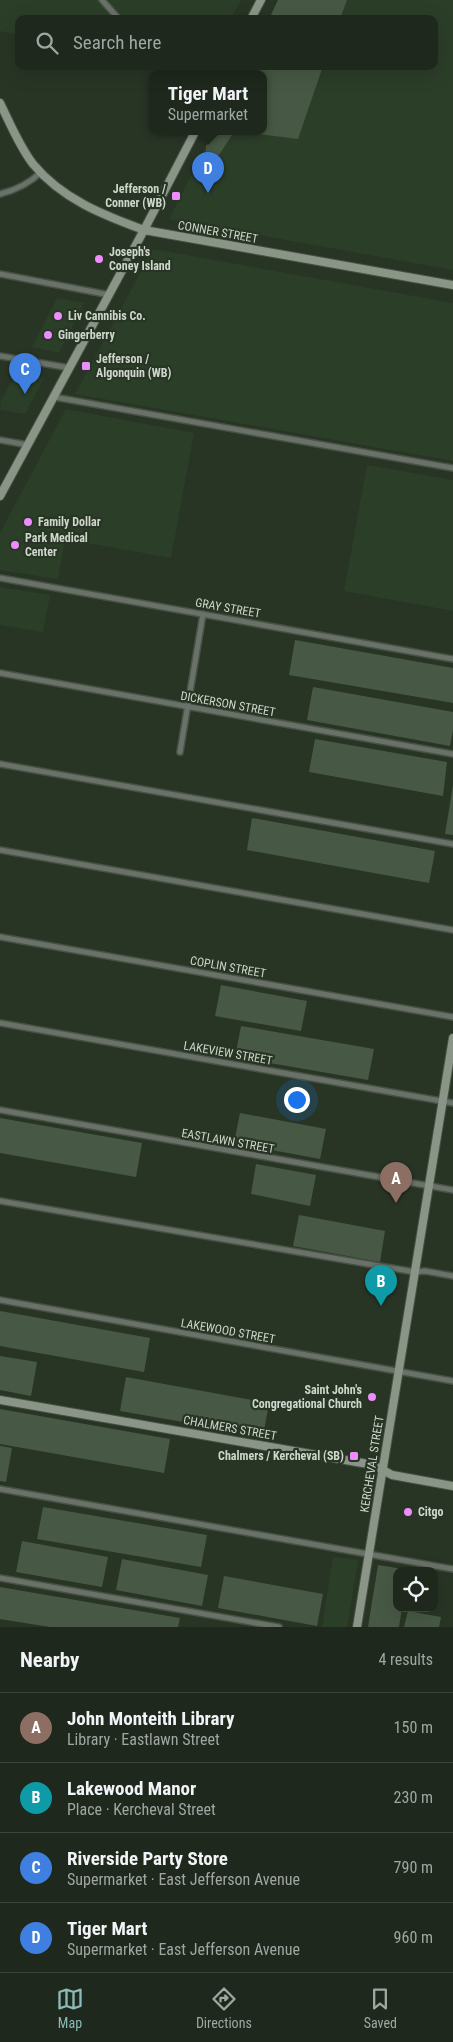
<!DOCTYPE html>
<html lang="en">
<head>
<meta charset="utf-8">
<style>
	:root { --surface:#1e281c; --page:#2b3429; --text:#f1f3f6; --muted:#a1a6a3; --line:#3c443b; --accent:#8bbbb9 }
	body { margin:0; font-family:"Roboto Condensed",sans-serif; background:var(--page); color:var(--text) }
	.controls { position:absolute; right:15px; bottom:15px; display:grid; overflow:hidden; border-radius:10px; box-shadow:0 5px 20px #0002 }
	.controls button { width:45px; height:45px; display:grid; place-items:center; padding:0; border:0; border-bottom:1px solid var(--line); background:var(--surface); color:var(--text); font:25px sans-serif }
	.you { position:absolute; left:296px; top:1099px; width:18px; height:18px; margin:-12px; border:4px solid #fff; border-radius:50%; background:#1a73e8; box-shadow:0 0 0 8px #1a73e833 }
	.badge { display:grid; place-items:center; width:32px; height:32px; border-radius:50%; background:var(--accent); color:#fff; font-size:16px; font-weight:700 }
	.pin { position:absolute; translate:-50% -41px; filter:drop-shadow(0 1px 2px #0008) }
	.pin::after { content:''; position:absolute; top:26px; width:18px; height:15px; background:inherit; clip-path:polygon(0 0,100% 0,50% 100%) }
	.popup { position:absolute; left:149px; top:70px; width:118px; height:65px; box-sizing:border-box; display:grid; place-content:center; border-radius:10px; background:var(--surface); filter:drop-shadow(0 1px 4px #0005); font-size:16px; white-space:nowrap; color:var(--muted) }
	.popup b { font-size:19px; color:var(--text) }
	.popup::after { content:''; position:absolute; left:50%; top:100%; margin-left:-10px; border:10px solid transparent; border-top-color:var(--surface) }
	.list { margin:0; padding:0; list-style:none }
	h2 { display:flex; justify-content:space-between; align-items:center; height:65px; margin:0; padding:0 20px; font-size:21px }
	h2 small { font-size:16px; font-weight:400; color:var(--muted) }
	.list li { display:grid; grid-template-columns:32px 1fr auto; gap:15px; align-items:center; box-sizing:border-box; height:70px; padding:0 20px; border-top:1px solid var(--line) }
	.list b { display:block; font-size:19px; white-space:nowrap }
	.list p { margin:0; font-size:16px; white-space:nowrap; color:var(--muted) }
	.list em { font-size:16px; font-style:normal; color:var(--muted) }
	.icon { flex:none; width:28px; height:28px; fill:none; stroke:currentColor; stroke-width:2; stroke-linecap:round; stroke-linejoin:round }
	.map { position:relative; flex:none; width:453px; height:1627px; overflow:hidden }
	.search { position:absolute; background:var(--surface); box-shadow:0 5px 20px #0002; left:15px; right:15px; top:15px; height:55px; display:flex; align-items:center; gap:12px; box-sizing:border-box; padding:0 18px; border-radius:10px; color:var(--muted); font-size:19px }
	.sheet { height:345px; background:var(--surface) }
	nav { display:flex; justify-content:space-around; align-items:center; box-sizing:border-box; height:70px; border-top:1px solid var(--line); background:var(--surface); font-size:14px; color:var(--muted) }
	nav a { display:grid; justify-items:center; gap:2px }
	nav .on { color:var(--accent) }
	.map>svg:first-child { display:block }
</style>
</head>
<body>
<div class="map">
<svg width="453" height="1627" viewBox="0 0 453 1627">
	<rect width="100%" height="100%" fill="#283525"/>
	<path fill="#2b3e28" d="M0,0H241L231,19H19V35L0,31Z
		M278,0H453V270L169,219L213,132H263V74H242L245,66H434V19H269Z
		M153,249L453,303V461L75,394Z
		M57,298L84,303L59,353L32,347Z
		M17,373L44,378L25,414L0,410L1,400Z
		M66,409L194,433L171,558L65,539L58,579L0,570V533Z
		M367,465L453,480V611L344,591Z
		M0,587L50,595L43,632L0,625Z
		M333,1557L358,1560L347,1627H322Z"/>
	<path fill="#475944" d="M278,0H347L340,19H269Z
		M245,66H323L298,139L243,132H263V74H242Z
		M213,132H234L213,164H205L206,146Z
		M295,640L453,668V703L289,675Z
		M313,687L453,712V730L450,746L307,720Z
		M315,739L447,762L443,796L309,772Z
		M453,785V835L445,834Z
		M252,818L435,851L429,883L247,850Z
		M221,985L307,1001L301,1031L215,1016Z
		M241,1026L374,1049L368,1080L235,1057Z
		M240,1113L326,1129L320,1159L234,1143Z
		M0,1118L142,1143L136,1177L0,1153Z
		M256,1164L316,1175L310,1206L251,1194Z
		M299,1215L385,1231L380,1262L293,1246Z
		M0,1311L150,1338L144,1372L0,1346Z
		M0,1356L37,1362L31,1396L0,1390Z
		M126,1377L269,1403L263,1436L120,1411Z
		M0,1409L170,1439L164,1473L0,1444Z
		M0,1446L12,1448L6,1482L0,1481Z
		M43,1507L207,1535L201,1567L37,1539Z
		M22,1541L108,1557L102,1587L16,1572Z
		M122,1559L208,1575L202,1606L116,1590Z
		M378,1565L409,1570L397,1571V1608H402L399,1627H368Z
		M224,1576L323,1594L317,1626L218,1608Z
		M0,1587L180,1618L178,1627H50L0,1619Z
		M408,1611L441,1617L439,1627H404Z"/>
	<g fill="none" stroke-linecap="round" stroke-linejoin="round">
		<defs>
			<path id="street" d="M102,0L119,19
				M0,194C16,190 29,184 41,172
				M0,274L110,295
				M0,356L70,368
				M54,397L453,468
				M0,440L28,445
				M0,578L453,659
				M0,673L453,754
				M180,752L203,614
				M0,764L453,844
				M0,850L453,930
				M0,937L453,1017
				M0,1023L453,1103
				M0,1110L453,1190
				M0,1201L415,1272L425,1271L453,1276
				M0,1300L453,1381
				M0,1489L453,1569
				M0,1578L279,1627"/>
			<path id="secondary" d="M251,19L261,0
				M224,74L228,66
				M0,103C10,123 19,146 33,164C62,199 103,215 144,230L453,285
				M0,496L144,230L195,132
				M0,1400L374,1465L392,1475L453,1486
				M357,1627L453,1038"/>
		</defs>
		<use href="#street" stroke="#465243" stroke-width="8"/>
		<use href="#secondary" stroke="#465243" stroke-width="10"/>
		<use href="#street" stroke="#6a7169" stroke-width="5"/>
		<use href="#secondary" stroke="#8a9588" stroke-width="8"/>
	</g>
	<g fill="#eb8dfc" stroke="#283525" stroke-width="2">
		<rect x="171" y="191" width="10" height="10" rx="2.5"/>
		<circle cx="99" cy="259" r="5"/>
		<circle cx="58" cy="316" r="5"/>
		<circle cx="48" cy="335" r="5"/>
		<rect x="81" y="361" width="10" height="10" rx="2.5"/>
		<circle cx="28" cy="522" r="5"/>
		<circle cx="15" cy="545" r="5"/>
		<circle cx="372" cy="1397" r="5"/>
		<rect x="349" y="1451" width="10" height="10" rx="2.5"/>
		<circle cx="408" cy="1512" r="5"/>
	</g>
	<g text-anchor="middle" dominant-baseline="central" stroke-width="4.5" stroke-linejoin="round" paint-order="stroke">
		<g font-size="12" font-weight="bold" fill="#ced7cc" stroke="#283525" text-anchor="start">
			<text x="166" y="189" text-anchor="end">Jefferson /<tspan x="166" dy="14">Conner (WB)</tspan></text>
			<text x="109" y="252">Joseph's<tspan x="109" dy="14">Coney Island</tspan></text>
			<text x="68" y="316">Liv Cannibis Co.</text>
			<text x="58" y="335">Gingerberry</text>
			<text x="96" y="359">Jefferson /<tspan x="96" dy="14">Algonquin (WB)</tspan></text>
			<text x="38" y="522">Family Dollar</text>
			<text x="25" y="538">Park Medical<tspan x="25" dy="14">Center</tspan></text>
			<text x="362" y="1390" text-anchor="end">Saint John's<tspan x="362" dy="14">Congregational Church</tspan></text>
			<text x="344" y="1456" text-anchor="end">Chalmers / Kercheval (SB)</text>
			<text x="418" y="1512">Citgo</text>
		</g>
		<g font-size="12" fill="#ced7cc" stroke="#283525">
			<text transform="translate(218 232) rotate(10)">CONNER STREET</text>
			<text transform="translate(228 608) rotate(10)">GRAY STREET</text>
			<text transform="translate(228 704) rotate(10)">DICKERSON STREET</text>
			<text transform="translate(228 967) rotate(10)">COPLIN STREET</text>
			<text transform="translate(228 1053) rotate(10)">LAKEVIEW STREET</text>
			<text transform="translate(228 1141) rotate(10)">EASTLAWN STREET</text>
			<text transform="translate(228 1331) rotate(10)">LAKEWOOD STREET</text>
			<text transform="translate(230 1428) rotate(10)">CHALMERS STREET</text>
			<text transform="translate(372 1464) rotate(-81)">KERCHEVAL STREET</text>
		</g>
	</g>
</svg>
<div class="controls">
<button><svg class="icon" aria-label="locate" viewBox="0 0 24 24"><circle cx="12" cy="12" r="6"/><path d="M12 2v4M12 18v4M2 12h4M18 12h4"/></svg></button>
</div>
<div class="you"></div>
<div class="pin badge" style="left:396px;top:1203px;background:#8d6e63">A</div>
<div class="pin badge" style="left:381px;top:1306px;background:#0f9aa8">B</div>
<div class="pin badge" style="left:25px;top:394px;background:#3f7fe0">C</div>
<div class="pin badge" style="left:208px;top:193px;background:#3f7fe0">D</div>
<div class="popup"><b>Tiger Mart</b>Supermarket</div>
<div class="search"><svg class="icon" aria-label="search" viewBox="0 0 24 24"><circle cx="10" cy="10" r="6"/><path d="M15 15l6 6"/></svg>Search here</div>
</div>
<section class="sheet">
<h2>Nearby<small>4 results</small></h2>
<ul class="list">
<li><span class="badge" style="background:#8d6e63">A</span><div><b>John Monteith Library</b><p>Library · Eastlawn Street</p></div><em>150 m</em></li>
<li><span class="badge" style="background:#0f9aa8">B</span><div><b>Lakewood Manor</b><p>Place · Kercheval Street</p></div><em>230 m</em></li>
<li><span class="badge" style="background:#3f7fe0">C</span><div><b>Riverside Party Store</b><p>Supermarket · East Jefferson Avenue</p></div><em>790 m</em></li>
<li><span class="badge" style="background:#3f7fe0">D</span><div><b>Tiger Mart</b><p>Supermarket · East Jefferson Avenue</p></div><em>960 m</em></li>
</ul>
</section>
<nav>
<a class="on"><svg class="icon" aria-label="map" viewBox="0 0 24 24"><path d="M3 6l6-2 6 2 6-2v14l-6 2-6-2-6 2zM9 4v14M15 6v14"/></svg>Map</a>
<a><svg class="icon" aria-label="directions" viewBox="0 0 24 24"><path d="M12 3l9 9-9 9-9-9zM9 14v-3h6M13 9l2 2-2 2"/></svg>Directions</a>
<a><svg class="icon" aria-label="saved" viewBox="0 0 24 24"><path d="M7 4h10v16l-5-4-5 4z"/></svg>Saved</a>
</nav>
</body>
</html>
